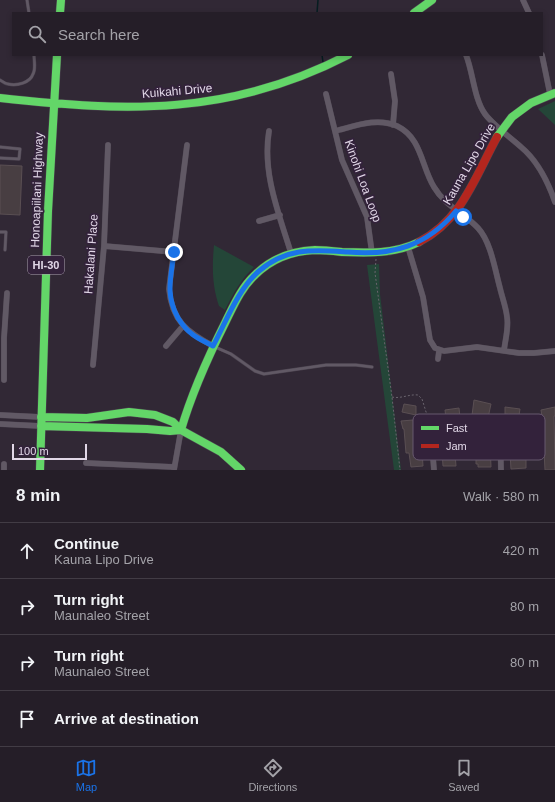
<!DOCTYPE html>
<html lang="en">
<head>
<meta charset="utf-8">
<style>
	:root { --surface:#251e28; --page:#312b34; --text:#f1f3f6; --muted:#a3a2a8; --line:#423c45; --accent:#1a73e8 }
	body { margin:0; font-family:Arial,sans-serif; background:var(--page); color:var(--text) }
	.scale { position:absolute; left:12px; bottom:10px; width:75px; box-sizing:border-box; padding-left:4px; border:2px solid #e1d7e7; border-top:0; font-size:11px; line-height:14px; white-space:nowrap; color:#e1d7e7; -webkit-text-stroke:3px #33223b; paint-order:stroke }
	.stop { position:absolute; width:12px; height:12px; margin:-9px; border:3px solid #1a73e8; border-radius:50%; background:#fff }
	.stop.end { background:#1a73e8; border-color:#fff; box-shadow:0 1px 4px #0008 }
	.list { margin:0; padding:0; list-style:none }
	h2 { display:flex; justify-content:space-between; align-items:center; height:52px; margin:0; padding:0 16px; font-size:17px }
	h2 small { font-size:13px; font-weight:400; color:var(--muted) }
	.list li { display:grid; grid-template-columns:26px 1fr auto; gap:12px; align-items:center; box-sizing:border-box; height:56px; padding:0 16px; border-top:1px solid var(--line) }
	.list b { display:block; font-size:15px; white-space:nowrap }
	.list p { margin:0; font-size:13px; white-space:nowrap; color:var(--muted) }
	.list em { font-size:13px; font-style:normal; color:var(--muted) }
	.icon { flex:none; width:22px; height:22px; fill:none; stroke:currentColor; stroke-width:2; stroke-linecap:round; stroke-linejoin:round }
	.map { position:relative; flex:none; width:555px; height:470px; overflow:hidden }
	.search { position:absolute; background:var(--surface); box-shadow:0 2px 6px #0003; left:12px; right:12px; top:12px; height:44px; display:flex; align-items:center; gap:10px; box-sizing:border-box; padding:0 14px; border-radius:0px; color:var(--muted); font-size:15px }
	.sheet { height:276px; background:var(--surface) }
	nav { display:flex; justify-content:space-around; align-items:center; box-sizing:border-box; height:56px; border-top:1px solid var(--line); background:var(--surface); font-size:11px; color:var(--muted) }
	nav a { display:grid; justify-items:center; gap:2px }
	nav .on { color:var(--accent) }
	.map>svg:first-child { display:block }
</style>
</head>
<body>
<div class="map">
<svg width="555" height="470" viewBox="0 0 555 470">
	<rect width="100%" height="100%" fill="#312835"/>
	<path fill="#244638" d="M555,101V125L538,109Z
		M214,245L254,267C241,279 233,294 225,310L219,306C212,286 212,266 214,245Z
		M379,264L380,294L401,470H394L367,265Z"/>
	<g fill="none" stroke-linecap="round" stroke-linejoin="round">
		<path stroke="#061d21" stroke-width="1.5" d="M317,13L318,0
			M322,55L323,62"/>
	</g>
	<path fill="#483e42" stroke="#5a4f53" d="M0,165L22,166L20,215L0,214Z
		M474,400L491,404L486,427L471,423Z
		M404,404L416,406V415L402,412Z
		M505,407L520,409L518,421L530,420L529,429H525V438H526V468L511,469L509,439L510,435H513L512,415L505,414Z
		M555,407V416H554L555,470H545L543,431H541L540,423H543L541,410Z
		M459,408L461,428L453,429L456,466H443L442,451L444,450L442,439L448,438V436L445,410Z
		M413,420L414,424L416,423L417,433L420,432L421,436L423,466L411,467L409,453H406L404,429H403L401,421Z
		M490,444L491,467H478V464H476V453L473,454V445Z"/>
	<g fill="none" stroke-linecap="round" stroke-linejoin="round">
		<defs>
			<path id="lane" d="M27,0L29,13
				M0,80C2,81 5,84 8,84C17,86 30,83 33,74C36,69 34,61 34,55
				M0,147L20,149L19,159L0,158
				M0,232H6L5,250
				M215,347L231,354L255,371L264,374L326,365H356L372,367"/>
			<path id="street" d="M523,0L529,13
				M466,55C473,72 474,99 485,114C493,125 511,138 521,147C538,161 548,182 555,202
				M542,55L550,94
				M391,74L395,101L393,125
				M326,94L342,160L367,217L372,253
				M269,131C262,173 279,214 291,253
				M335,131C355,126 377,117 397,126C422,138 421,166 434,187C445,206 464,213 478,228C491,242 495,270 500,288C502,297 506,307 507,317C509,328 505,340 504,351
				M187,145L169,289C172,321 187,332 213,346
				M259,221L280,215
				M104,246L174,252
				M408,247L423,297L430,340L435,348L444,351L477,347L519,353H534L555,351
				M166,346L183,326
				M438,359L439,351
				M93,365L104,246L108,145
				M4,380V338L7,293
				M0,415L41,417
				M430,419L434,470
				M0,424L41,426
				M500,426L501,470
				M86,463L174,467
				M4,470V464
				M174,470L181,430"/>
			<path id="fast" d="M60,13L61,0
				M414,13L432,0
				M0,98C128,112 230,116 348,55
				M497,137L512,117L531,103L555,93
				M41,417L87,418L129,412L155,415L173,422L181,430L221,452L241,470
				M41,426L147,429L170,431L181,430
				M181,430C192,392 208,357 226,321C234,305 241,288 255,275C271,259 292,251 315,250C324,250 333,251 342,252C368,253 395,254 419,242
				M40,470L48,211L57,55"/>
			<path id="jam" d="M419,242C462,220 475,177 497,137"/>
		</defs>
		<use href="#lane" stroke="#4d4551" stroke-width="3.5"/>
		<use href="#street" stroke="#4d4551" stroke-width="6"/>
		<use href="#fast" stroke="#4d4551" stroke-width="9"/>
		<use href="#jam" stroke="#4d4551" stroke-width="9"/>
		<path stroke="#6a646e" stroke-width="1" stroke-dasharray="2 2" stroke-linecap="butt" d="M376,259L375,273L392,397L400,470
			M392,397C401,399 409,394 418,395L422,399L427,415"/>
		<use href="#lane" stroke="#615965" stroke-width="2.5"/>
		<use href="#street" stroke="#615965" stroke-width="5.5"/>
		<use href="#fast" stroke="#63d668" stroke-width="8"/>
		<use href="#jam" stroke="#b3261e" stroke-width="8"/>
	</g>
	<g fill="none" stroke-linecap="round" stroke-linejoin="round">
		<path stroke="#1a73e8" stroke-width="5" d="M174,252C171,278 165,294 178,318C182,324 185,329 192,334C198,339 206,342 213,346C226,322 238,289 259,271C287,247 314,250 348,252C392,256 427,246 456,211L463,217"/>
	</g>
	<g text-anchor="middle" dominant-baseline="central" stroke-width="3.5" stroke-linejoin="round" paint-order="stroke">
		<rect fill="#33223b" stroke="#ada1b3" stroke-width="1" x="28" y="256" width="36" height="18" rx="3"/>
		<g font-size="11" font-weight="bold" fill="#e1d7e7">
			<text x="46" y="265">HI-30</text>
		</g>
		<g font-size="12" fill="#e1d7e7" stroke="#33223b">
			<text transform="translate(177 91) rotate(-5)">Kuikahi Drive</text>
			<text transform="translate(469 164) rotate(-60)">Kauna Lipo Drive</text>
			<text transform="translate(363 181) rotate(70)">Kinohi Loa Loop</text>
			<text transform="translate(37 190) rotate(-88)">Honoapiilani Highway</text>
			<text transform="translate(91 254) rotate(-86)">Hakalani Place</text>
		</g>
	</g>
	<rect x="413" y="414" width="132" height="46" rx="6" fill="#33223b" stroke="#67586f" stroke-width="1"/>
	<rect x="421" y="426" width="18" height="4" fill="#63d668"/>
	<rect x="421" y="444" width="18" height="4" fill="#b3261e"/>
	<g font-size="11" fill="#e1d7e7">
		<text x="446" y="432">Fast</text>
		<text x="446" y="450">Jam</text>
	</g>
</svg>
<div class="scale">100 m</div>
<div class="stop" style="left:463px;top:217px"></div>
<div class="stop end" style="left:174px;top:252px"></div>
<div class="search"><svg class="icon" aria-label="search" viewBox="0 0 24 24"><circle cx="10" cy="10" r="6"/><path d="M15 15l6 6"/></svg>Search here</div>
</div>
<section class="sheet">
<h2>8 min<small>Walk · 580 m</small></h2>
<ul class="list">
<li><svg class="icon" aria-label="ahead" viewBox="0 0 24 24"><path d="M12 20V5M6 11l6-6 6 6"/></svg><div><b>Continue</b><p>Kauna Lipo Drive</p></div><em>420 m</em></li>
<li><svg class="icon" aria-label="right" viewBox="0 0 24 24"><path d="M7 20v-9h11M14 6l5 5-5 5"/></svg><div><b>Turn right</b><p>Maunaleo Street</p></div><em>80 m</em></li>
<li><svg class="icon" aria-label="right" viewBox="0 0 24 24"><path d="M7 20v-9h11M14 6l5 5-5 5"/></svg><div><b>Turn right</b><p>Maunaleo Street</p></div><em>80 m</em></li>
<li><svg class="icon" aria-label="arrive" viewBox="0 0 24 24"><path d="M6 21V4h12l-3 4 3 4H6"/></svg><div><b>Arrive at destination</b></div></li>
</ul>
</section>
<nav>
<a class="on"><svg class="icon" aria-label="map" viewBox="0 0 24 24"><path d="M3 6l6-2 6 2 6-2v14l-6 2-6-2-6 2zM9 4v14M15 6v14"/></svg>Map</a>
<a><svg class="icon" aria-label="directions" viewBox="0 0 24 24"><path d="M12 3l9 9-9 9-9-9zM9 14v-3h6M13 9l2 2-2 2"/></svg>Directions</a>
<a><svg class="icon" aria-label="saved" viewBox="0 0 24 24"><path d="M7 4h10v16l-5-4-5 4z"/></svg>Saved</a>
</nav>
</body>
</html>
